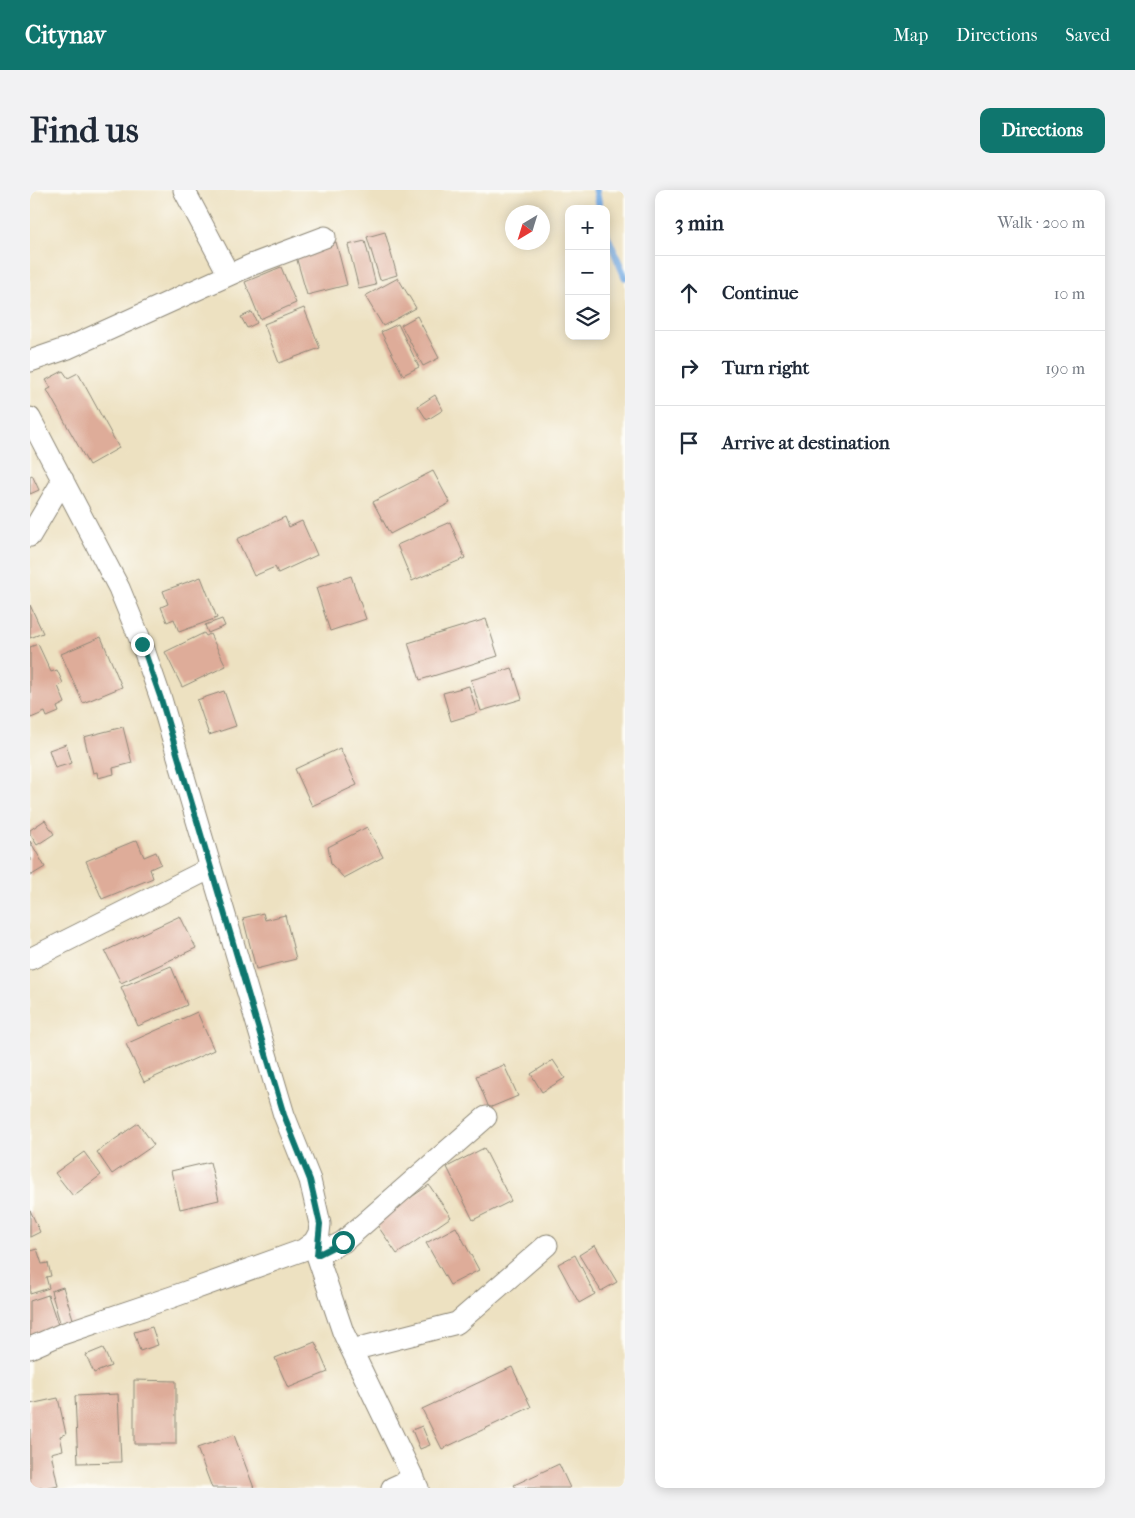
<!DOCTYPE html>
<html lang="en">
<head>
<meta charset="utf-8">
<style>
	:root { --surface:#fff; --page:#f2f2f3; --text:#1f2937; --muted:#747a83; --line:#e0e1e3; --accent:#0f766e }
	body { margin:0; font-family:"IM FELL French Canon",serif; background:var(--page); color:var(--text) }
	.controls { position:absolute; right:15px; top:15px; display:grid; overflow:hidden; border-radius:10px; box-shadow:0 2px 12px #0003 }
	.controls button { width:45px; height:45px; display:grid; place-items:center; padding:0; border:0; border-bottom:1px solid var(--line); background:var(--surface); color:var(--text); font:25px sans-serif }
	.compass { position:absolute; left:475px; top:15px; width:45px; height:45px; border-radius:50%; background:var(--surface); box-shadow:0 2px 12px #0003; rotate:218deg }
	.stop { position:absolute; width:15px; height:15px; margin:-11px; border:4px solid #0f766e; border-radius:50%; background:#fff }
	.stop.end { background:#0f766e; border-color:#fff; box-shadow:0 1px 5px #0008 }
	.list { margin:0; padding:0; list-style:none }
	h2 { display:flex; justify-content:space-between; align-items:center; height:65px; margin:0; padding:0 20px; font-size:21px }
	h2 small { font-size:16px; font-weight:400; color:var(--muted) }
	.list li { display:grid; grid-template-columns:32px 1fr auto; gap:15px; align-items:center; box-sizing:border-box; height:75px; padding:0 20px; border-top:1px solid var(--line) }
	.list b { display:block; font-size:19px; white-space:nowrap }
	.list em { font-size:16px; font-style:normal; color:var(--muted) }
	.icon { flex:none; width:28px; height:28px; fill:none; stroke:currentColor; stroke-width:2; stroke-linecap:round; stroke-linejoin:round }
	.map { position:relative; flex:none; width:595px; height:1298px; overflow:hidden; border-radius:10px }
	header { display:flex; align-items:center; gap:30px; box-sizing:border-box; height:70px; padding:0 25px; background:var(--accent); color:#fff }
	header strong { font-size:24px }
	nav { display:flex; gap:28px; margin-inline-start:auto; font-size:18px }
	.intro { display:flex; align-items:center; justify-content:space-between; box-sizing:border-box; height:120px; padding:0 30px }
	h1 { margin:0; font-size:35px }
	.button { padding:12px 22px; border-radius:10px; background:var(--accent); color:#fff; font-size:18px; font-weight:700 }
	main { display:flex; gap:30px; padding:0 30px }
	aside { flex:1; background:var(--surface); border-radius:10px; box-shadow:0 2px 12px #0003 }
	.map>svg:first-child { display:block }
</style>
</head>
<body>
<header>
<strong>Citynav</strong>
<nav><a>Map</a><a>Directions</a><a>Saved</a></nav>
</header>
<div class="intro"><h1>Find us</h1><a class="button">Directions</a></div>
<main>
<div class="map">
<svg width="595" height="1298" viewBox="0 0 595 1298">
	<rect width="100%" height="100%" fill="#fdfcf7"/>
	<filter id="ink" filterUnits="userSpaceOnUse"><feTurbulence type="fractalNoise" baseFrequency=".02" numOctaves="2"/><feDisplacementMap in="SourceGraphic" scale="10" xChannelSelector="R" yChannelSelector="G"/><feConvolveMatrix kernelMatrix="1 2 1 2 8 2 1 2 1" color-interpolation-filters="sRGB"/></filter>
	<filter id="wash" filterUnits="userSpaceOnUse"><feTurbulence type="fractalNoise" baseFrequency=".0096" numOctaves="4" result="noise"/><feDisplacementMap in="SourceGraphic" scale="20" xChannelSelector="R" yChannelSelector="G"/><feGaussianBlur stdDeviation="1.12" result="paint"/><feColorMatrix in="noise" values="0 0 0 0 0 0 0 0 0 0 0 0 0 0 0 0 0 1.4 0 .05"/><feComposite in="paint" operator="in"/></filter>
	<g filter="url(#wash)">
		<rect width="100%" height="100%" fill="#ede1c1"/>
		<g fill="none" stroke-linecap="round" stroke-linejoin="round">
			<path stroke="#75abe3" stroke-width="7" d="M566,0L570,19
				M576,43L595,87"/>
		</g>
		<g id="blocks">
			<path fill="#deac99" d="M355,42L367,85L350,90L337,47Z
				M335,51L346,95L329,99L318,55Z
				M306,52L317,95L277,105L265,63Z
				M251,77L266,113L230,129L215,92Z
				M368,88L386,118L353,136L335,106Z
				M274,118L290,158L249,173L234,134Z
				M222,122L227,133L217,138L211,127Z
				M387,126L409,168L393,176L371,135Z
				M368,134L389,177L373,185L351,142Z
				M33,181L38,188L48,183L89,258L59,275L17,200L21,198L16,190Z
				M405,205L413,220L397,230L388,216Z
				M403,281L420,313L360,344L343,312Z
				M2,285L9,300L0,304V286Z
				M255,327L259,337L272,331L287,365L248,383L245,377L224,386L207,349Z
				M420,332L435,368L382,391L367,355Z
				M321,386L336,429L300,441L286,398Z
				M171,387L187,428L149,442L144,429L137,432L131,417L138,414L133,401Z
				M0,415L13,443L0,448Z
				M192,429L195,436L178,443L175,435Z
				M456,429L468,466L390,490L378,453Z
				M174,443L176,446L180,444L196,476L152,497L135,462Z
				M71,447L92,497L53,513L31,464Z
				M8,454L21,482L27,480L33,493L28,496L35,513L27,517L29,522L17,527L15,522L1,528L0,525V457Z
				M482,478L492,509L451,521L441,490Z
				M439,496L447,523L421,531L413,503Z
				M194,501L206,536L179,545L167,510Z
				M93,537L102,573L83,578L84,584L68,588L67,582L63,583L54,547Z
				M36,554L42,573L25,578L19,560Z
				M310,558L327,595L282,616L265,579Z
				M15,630L24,644L7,655L0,644V640Z
				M337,637L353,667L314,688L301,674L298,657Z
				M107,650L114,667L126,662L131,674L120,679L123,688L72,709L56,671Z
				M0,651L15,677L0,686Z
				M233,723L235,730L255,725L266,769L226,779L213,728Z
				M150,726L166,758L91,793L75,761Z
				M141,776L157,815L108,836L91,797Z
				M167,822L184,860L114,892L96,854Z
				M523,870L535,888L512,902L501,884Z
				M474,875L488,906L459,918L446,886Z
				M108,933L124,955L82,984L67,962Z
				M454,958L481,1011L443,1030L417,977Z
				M54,962L71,985L43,1006L25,983Z
				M180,972L189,1010L150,1019L141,981Z
				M399,995L421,1027L367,1064L345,1032Z
				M0,1020L10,1042L0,1047Z
				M426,1037L449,1080L420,1095L396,1053Z
				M565,1055L587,1092L571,1101L549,1065Z
				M7,1059L12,1074L18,1073L21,1086L16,1087L19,1098L0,1104V1061Z
				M545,1065L565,1104L549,1113L528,1074Z
				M33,1097L44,1132L31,1136L21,1101Z
				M18,1105L29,1138L0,1147V1111Z
				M122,1137L128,1155L110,1161L104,1142Z
				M285,1152L298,1182L258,1198L245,1168Z
				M73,1158L81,1176L64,1183L56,1165Z
				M482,1177L501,1217L412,1259L392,1219Z
				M104,1190L146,1191V1254H104Z
				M88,1204L91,1272L48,1273L45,1206Z
				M28,1208L36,1244L30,1246L33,1260L21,1263L28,1296L20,1298H0V1214Z
				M392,1236L400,1255L390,1259L382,1240Z
				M204,1245L224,1298H182L167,1258Z
				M529,1274L540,1298H486L484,1295Z"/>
		</g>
	</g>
	<g filter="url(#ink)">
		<use href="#blocks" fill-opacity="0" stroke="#8c8676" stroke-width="1"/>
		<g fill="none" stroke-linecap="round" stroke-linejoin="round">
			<defs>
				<path id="street" d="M154,0L199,85
					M0,171L38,158L221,75L295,47
					M0,228L89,398L112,454L131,509L254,925L280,990L290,1034L289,1043L284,1052L273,1060L142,1107L32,1144L0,1158
					M0,346L33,290
					M0,769L181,678
					M289,1043L287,1065L313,1142L388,1298
					M287,1065L313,1052L456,927
					M322,1160L427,1133L517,1055
					M362,1298L384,1288"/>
			</defs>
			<use href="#street" stroke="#8c8676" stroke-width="23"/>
			<use href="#street" stroke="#fff" stroke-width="21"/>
		</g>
	</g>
	<g fill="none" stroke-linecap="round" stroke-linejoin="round" filter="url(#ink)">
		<path stroke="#0f766e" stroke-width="6" d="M112,454L131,509L254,925L280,990L290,1034L287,1065L313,1052"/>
	</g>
</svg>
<div class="controls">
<button>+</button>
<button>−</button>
<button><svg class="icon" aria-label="layers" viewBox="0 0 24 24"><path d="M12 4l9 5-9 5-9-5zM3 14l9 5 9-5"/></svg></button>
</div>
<svg class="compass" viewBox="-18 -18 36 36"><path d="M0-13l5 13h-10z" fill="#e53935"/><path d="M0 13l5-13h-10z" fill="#747a83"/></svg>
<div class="stop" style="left:313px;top:1052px"></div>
<div class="stop end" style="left:112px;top:454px"></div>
</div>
<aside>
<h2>3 min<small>Walk · 200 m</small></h2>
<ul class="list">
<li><svg class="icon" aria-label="ahead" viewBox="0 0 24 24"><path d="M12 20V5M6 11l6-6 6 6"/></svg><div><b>Continue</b></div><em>10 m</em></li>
<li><svg class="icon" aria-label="right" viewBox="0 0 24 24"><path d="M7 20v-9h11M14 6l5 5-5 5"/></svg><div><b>Turn right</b></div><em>190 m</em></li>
<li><svg class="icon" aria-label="arrive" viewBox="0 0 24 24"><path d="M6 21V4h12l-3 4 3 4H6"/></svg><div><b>Arrive at destination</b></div></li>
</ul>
</aside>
</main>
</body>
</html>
